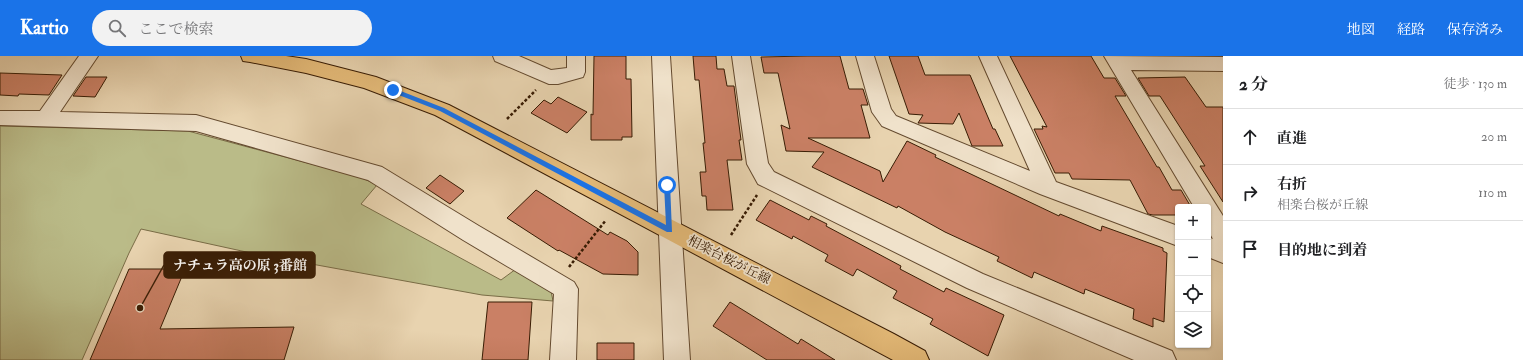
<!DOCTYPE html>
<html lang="ja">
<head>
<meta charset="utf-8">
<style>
	:root { --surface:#fff; --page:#f2f2f2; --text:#202124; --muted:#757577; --line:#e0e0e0; --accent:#1a73e8 }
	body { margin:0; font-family:"IM FELL Double Pica","Noto Serif JP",serif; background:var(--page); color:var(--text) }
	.controls { position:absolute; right:12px; bottom:12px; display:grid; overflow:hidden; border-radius:4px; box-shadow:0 1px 3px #0004 }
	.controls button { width:36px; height:36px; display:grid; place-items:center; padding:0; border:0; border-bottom:1px solid var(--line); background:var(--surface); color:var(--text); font:20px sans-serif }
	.stop { position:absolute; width:12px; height:12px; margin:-9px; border:3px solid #1a73e8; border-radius:50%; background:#fff }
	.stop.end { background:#1a73e8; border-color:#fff; box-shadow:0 1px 4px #0008 }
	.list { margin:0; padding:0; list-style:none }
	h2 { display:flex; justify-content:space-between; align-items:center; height:52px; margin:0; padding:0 16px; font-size:17px }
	h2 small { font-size:13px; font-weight:400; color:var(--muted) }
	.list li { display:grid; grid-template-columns:26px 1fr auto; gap:12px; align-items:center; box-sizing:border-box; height:56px; padding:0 16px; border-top:1px solid var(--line) }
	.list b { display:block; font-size:15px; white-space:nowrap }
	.list p { margin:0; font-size:13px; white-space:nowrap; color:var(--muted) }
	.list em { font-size:13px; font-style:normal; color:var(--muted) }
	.icon { flex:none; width:22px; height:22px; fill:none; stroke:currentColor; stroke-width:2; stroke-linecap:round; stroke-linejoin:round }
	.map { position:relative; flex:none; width:1223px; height:304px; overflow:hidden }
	header { display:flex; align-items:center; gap:24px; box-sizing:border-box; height:56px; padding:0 20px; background:var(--accent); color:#fff }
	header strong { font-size:19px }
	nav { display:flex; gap:22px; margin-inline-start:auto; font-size:14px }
	.search { width:280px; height:36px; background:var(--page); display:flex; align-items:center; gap:10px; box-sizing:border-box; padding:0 14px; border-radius:22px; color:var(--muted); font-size:15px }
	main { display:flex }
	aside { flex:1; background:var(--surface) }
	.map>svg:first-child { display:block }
</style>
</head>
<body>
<header>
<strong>Kartio</strong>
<div class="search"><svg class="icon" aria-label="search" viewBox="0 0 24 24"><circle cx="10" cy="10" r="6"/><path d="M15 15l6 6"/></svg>ここで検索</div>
<nav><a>地図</a><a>経路</a><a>保存済み</a></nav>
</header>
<main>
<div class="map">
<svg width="1223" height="304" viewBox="0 0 1223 304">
	<rect width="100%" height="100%" fill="#e8d3af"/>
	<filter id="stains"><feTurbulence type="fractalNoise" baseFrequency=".005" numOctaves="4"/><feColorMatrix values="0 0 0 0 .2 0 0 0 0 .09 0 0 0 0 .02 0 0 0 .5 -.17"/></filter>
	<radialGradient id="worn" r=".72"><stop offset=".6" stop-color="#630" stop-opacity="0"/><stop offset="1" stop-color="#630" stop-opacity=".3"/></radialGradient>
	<path fill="#babb88" stroke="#796c46" d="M0,70L188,75L360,121L377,129L361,148L501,224L516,213L551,235L553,245L482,239L251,197L141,173L129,197L82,304H0Z"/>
	<path fill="#ca8065" stroke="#381c04" d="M594,0H626V23H631L632,81H622V84H591V58L593,59Z
		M693,0H716L717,13H724L727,30H734L741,84H739L742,104H727L733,154H707L706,140H702L700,116H706L703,87H705L699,24H695Z
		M807,0H840L849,33H863L868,49H861L870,82H808L880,115L883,126L907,85L936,99L935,101L1059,160L1060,158L1101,175L1102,170L1163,192V195L1167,197L1164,266L1153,262V271L1133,263L1134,253L1085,233L1084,238L1034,216L1032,222L997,205L999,201L945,176L898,150L897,152L812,111L824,96L786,95L781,69L790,73L778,17H764L761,1Z
		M889,0H918L925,19H970L993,73H995L1003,90H972L959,57L953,68L918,67L923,59L909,58Z
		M1010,0H1091L1104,22H1115L1126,40H1115L1157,111H1159L1172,134H1181L1191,151H1178V159H1153L1148,158L1130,124L1072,123L1069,117H1055L1034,73H1043L1042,70L1047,71Z
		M0,17L62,19L49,39L19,38L18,40L0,39Z
		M86,21H107L95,41L73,40Z
		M1185,21L1206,51H1223V146L1200,110H1205L1160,40H1149L1138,22Z
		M558,41L587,56L567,77L531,57L544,44L551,48Z
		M440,119L464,135L450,148L426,132Z
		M536,134L608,179L610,176L627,185L638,196V219L603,218L559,194L558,195L507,162Z
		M770,144L809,164L811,160L827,168L826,170L901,210L900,213L944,236L946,232L1004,259L988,300L930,268L933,263L893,242L897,235L857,213L853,220L825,205L828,199L793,180L792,183L756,164Z
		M129,213H185L160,273L294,271L284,304H90Z
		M488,246H532L528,304H482Z
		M730,246L798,288L801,283L835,304H767L713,270Z
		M597,287H634V304H597Z"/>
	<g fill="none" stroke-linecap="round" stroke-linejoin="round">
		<defs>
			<path id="minor" d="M79,0H98L60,56L196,59L382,111L479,170L574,226L578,233L576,304H550L554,238L463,184L368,124L196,75L0,69V55H40Z
				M493,0H519L551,14L567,12V0H585V16L583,21L558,28H549L495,5Z
				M652,0H670L690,304H664Z
				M732,0H750L768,107L774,116L983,218L1172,295L1176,304H1134L967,232L758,128L747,108Z
				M856,0H874L891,53L896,60L1030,115L979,0H997L1056,126L1178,170V190L1040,138L882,70L872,56Z
				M1104,0L1223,1V15L1131,14L1223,160V207L1208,201V181L1213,183L1208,174V151H1194Z"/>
			<path id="major" d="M241,0H286L306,3L376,21L449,49L894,278L925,295L929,304H893L435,59L364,32L306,17L250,6L243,5Z"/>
		</defs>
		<use href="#minor" stroke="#644a2f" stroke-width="2"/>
		<use href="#major" stroke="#381c04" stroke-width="2"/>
		<path stroke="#381c04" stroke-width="2.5" stroke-dasharray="3 2" stroke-linecap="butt" d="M507,63L536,34
			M731,179L757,139
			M569,211L606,164"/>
		<use href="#minor" fill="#f0e2cb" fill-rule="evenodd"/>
		<use href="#major" fill="#e4ba78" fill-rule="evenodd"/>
	</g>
	<path fill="#1a73e8" d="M393,32L444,52L666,169L664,129L665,127H670L672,176H667L440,55L391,36V33Z"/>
	<g text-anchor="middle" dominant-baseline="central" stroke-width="3.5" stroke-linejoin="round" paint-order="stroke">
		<g font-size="13" fill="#381c04" stroke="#f0e2cb">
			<text transform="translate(729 204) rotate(27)">相楽台桜が丘線</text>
		</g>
	</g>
	<path fill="none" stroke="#381c04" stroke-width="1.5" d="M140 252L164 209"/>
	<circle fill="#381c04" stroke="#f0e2cb" stroke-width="1.5" cx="140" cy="252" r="4"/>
	<rect fill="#381c04" stroke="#381c04" stroke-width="1.5" x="164" y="196" width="151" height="26" rx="4"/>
	<g font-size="14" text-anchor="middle" font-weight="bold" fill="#fff">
		<text x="240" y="214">ナチュラ高の原 3番館</text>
	</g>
	<rect width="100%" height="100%" filter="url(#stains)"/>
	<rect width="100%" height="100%" fill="url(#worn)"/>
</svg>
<div class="controls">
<button>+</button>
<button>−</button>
<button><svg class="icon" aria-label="locate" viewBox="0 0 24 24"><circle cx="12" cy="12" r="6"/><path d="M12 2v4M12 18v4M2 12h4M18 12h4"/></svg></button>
<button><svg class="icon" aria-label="layers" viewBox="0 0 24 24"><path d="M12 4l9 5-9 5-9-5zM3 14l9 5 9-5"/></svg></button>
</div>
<div class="stop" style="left:667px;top:129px"></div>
<div class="stop end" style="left:393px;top:34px"></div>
</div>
<aside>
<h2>2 分<small>徒歩 · 130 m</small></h2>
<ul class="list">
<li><svg class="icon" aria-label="ahead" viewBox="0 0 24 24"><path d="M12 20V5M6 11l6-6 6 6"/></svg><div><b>直進</b></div><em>20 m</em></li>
<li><svg class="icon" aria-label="right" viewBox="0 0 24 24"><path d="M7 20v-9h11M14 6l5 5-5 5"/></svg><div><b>右折</b><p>相楽台桜が丘線</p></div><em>110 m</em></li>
<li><svg class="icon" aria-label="arrive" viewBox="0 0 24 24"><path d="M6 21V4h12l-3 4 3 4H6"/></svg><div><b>目的地に到着</b></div></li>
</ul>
</aside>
</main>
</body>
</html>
